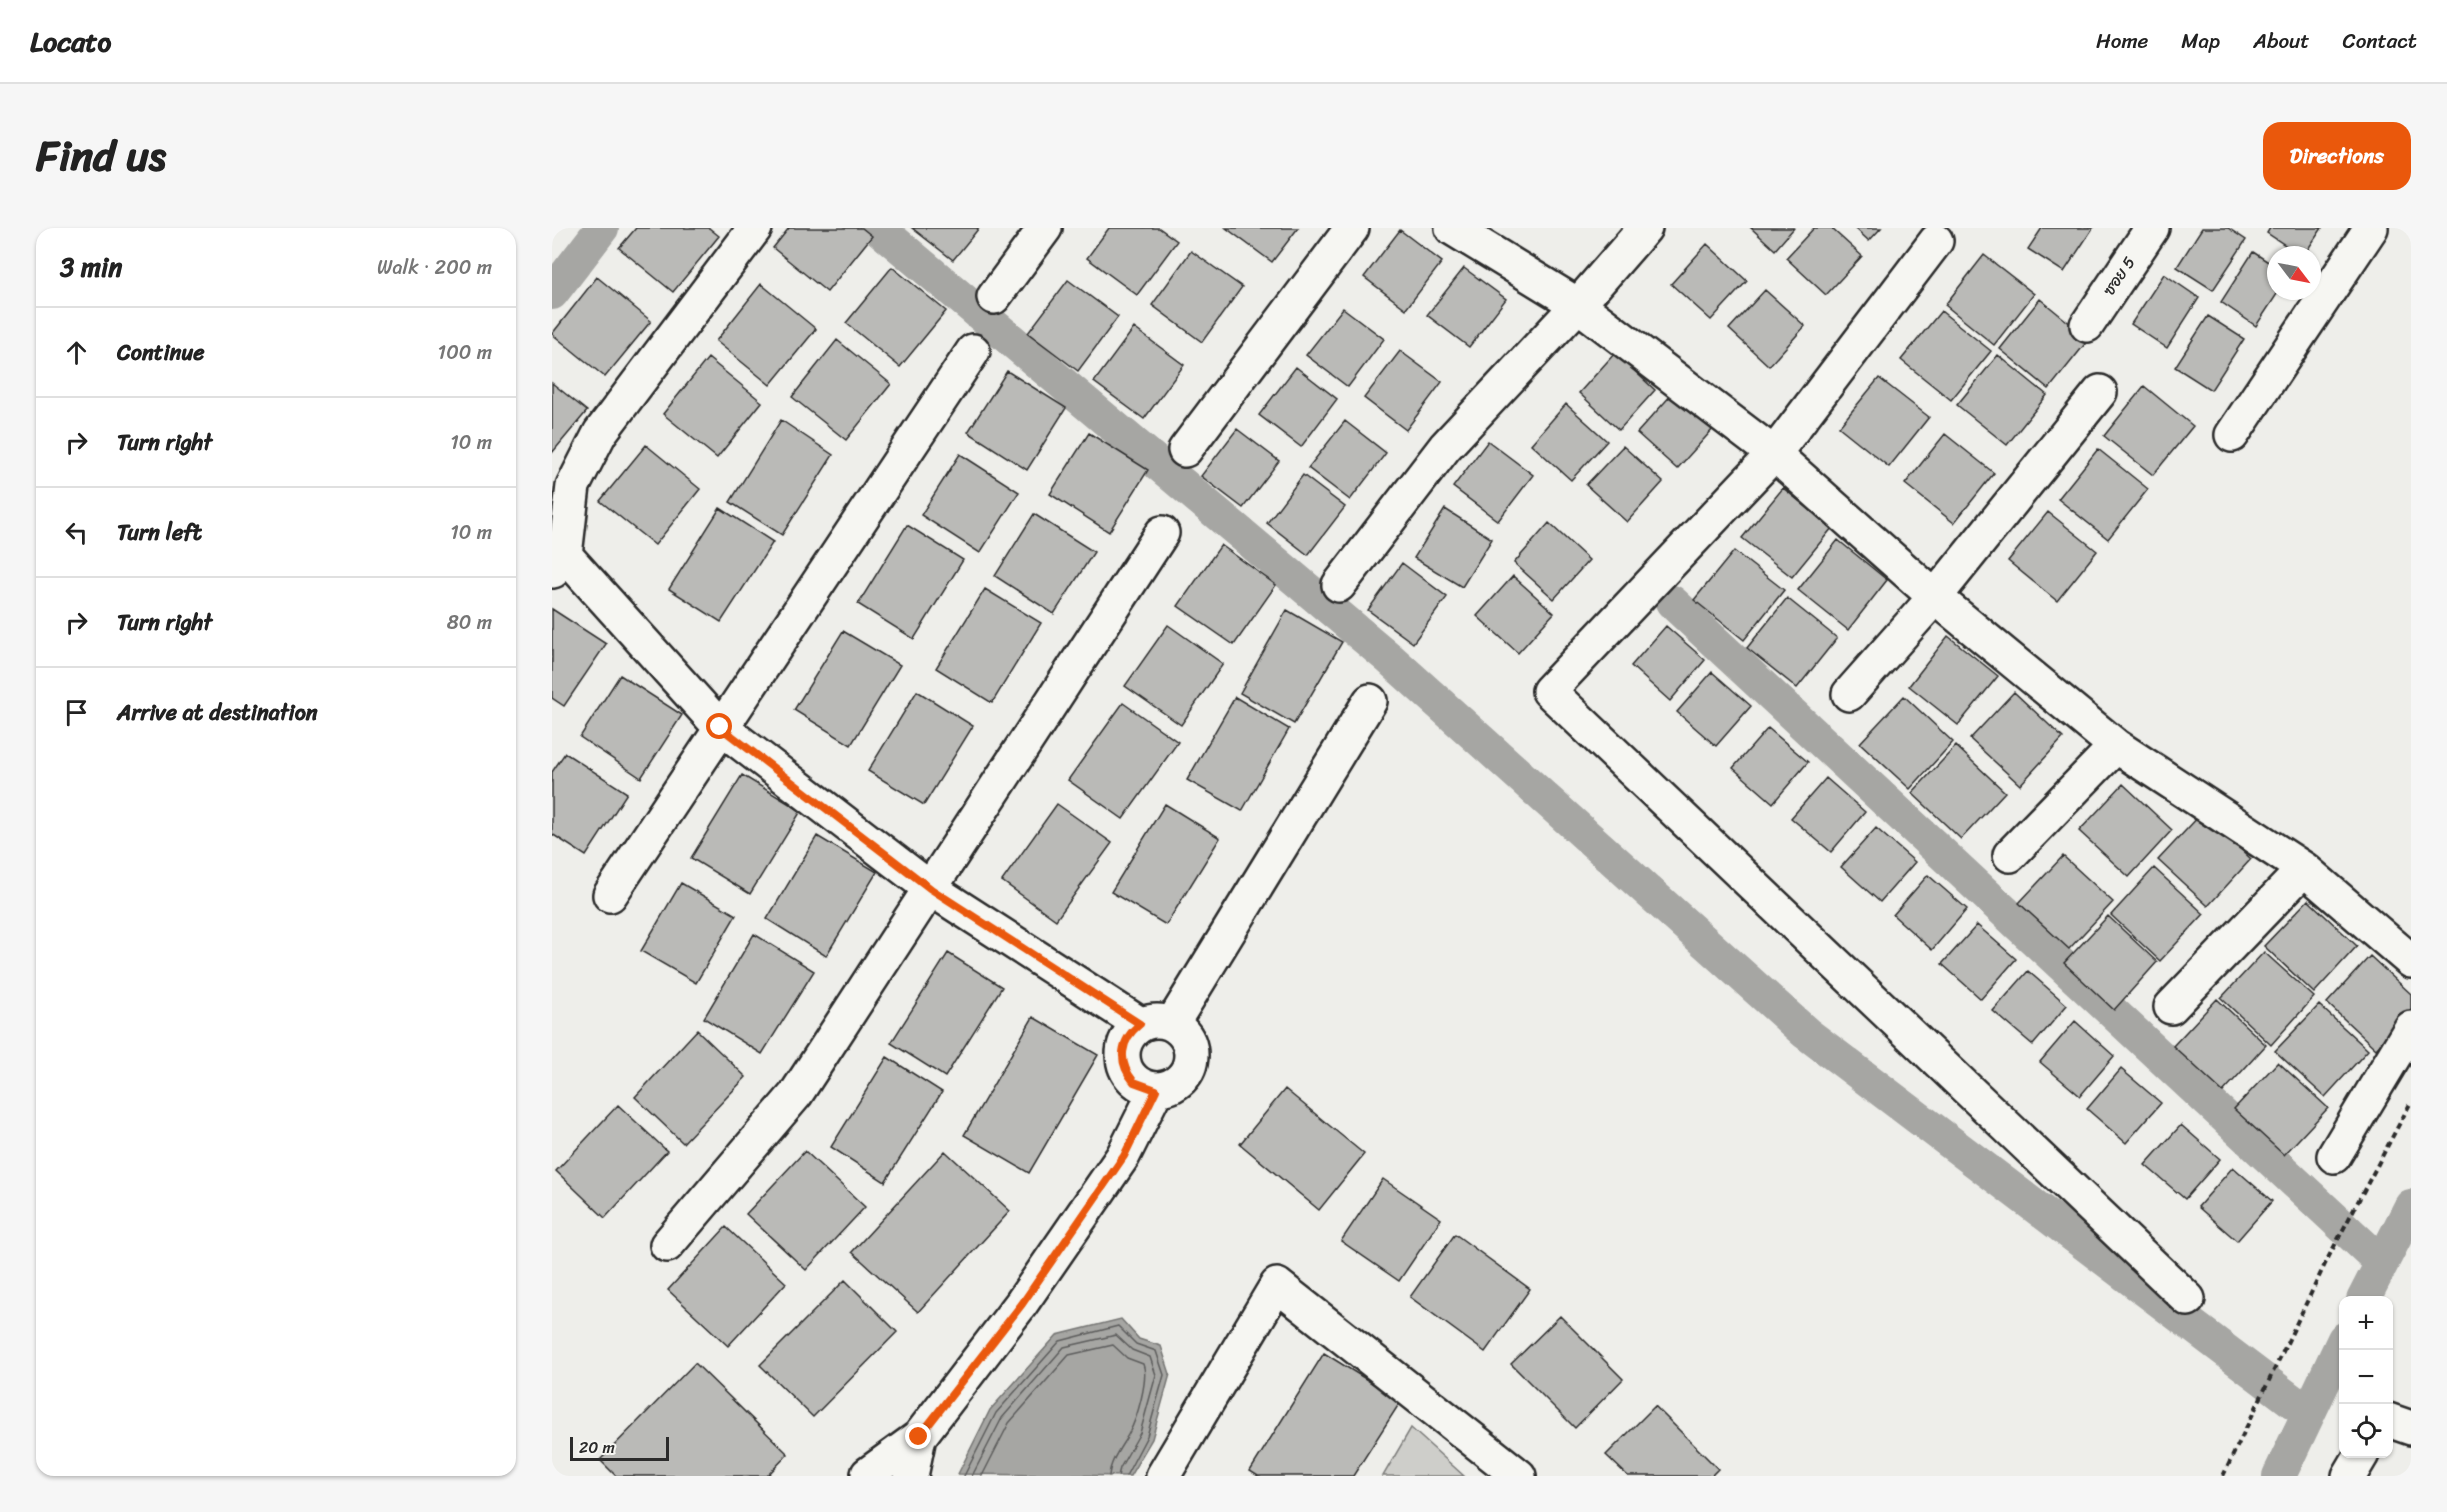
<!DOCTYPE html>
<html lang="en">
<head>
<meta charset="utf-8">
<style>
	:root { --surface:#fff; --page:#f6f6f6; --text:#222; --muted:#767676; --line:#e0e0e0; --accent:#ea580c }
	body { margin:0; font-family:Sriracha,"Playpen Sans Thai",sans-serif; background:var(--page); color:var(--text) }
	.controls { position:absolute; right:18px; bottom:18px; display:grid; overflow:hidden; border-radius:12px; box-shadow:0 2px 4px #0004 }
	.controls button { width:54px; height:54px; display:grid; place-items:center; padding:0; border:0; border-bottom:2px solid var(--line); background:var(--surface); color:var(--text); font:30px sans-serif }
	.compass { position:absolute; left:1715px; top:18px; width:54px; height:54px; border-radius:50%; background:var(--surface); box-shadow:0 2px 4px #0004; rotate:122deg }
	.scale { position:absolute; left:18px; bottom:15px; width:99px; box-sizing:border-box; padding-left:6px; border:3px solid #2b2b2b; border-top:0; font-size:16px; line-height:21px; white-space:nowrap; color:#2b2b2b; -webkit-text-stroke:4px #f6f6f2; paint-order:stroke }
	.stop { position:absolute; width:18px; height:18px; margin:-14px; border:4px solid #ea580c; border-radius:50%; background:#fff }
	.stop.end { background:#ea580c; border-color:#fff; box-shadow:0 2px 6px #0008 }
	.list { margin:0; padding:0; list-style:none }
	h2 { display:flex; justify-content:space-between; align-items:center; height:78px; margin:0; padding:0 24px; font-size:26px }
	h2 small { font-size:20px; font-weight:400; color:var(--muted) }
	.list li { display:grid; grid-template-columns:39px 1fr auto; gap:18px; align-items:center; box-sizing:border-box; height:90px; padding:0 24px; border-top:2px solid var(--line) }
	.list b { display:block; font-size:22px; white-space:nowrap }
	.list em { font-size:20px; font-style:normal; color:var(--muted) }
	.icon { flex:none; width:33px; height:33px; fill:none; stroke:currentColor; stroke-width:2; stroke-linecap:round; stroke-linejoin:round }
	.map { position:relative; flex:none; width:1859px; height:1248px; overflow:hidden; border-radius:18px }
	header { display:flex; align-items:center; gap:36px; box-sizing:border-box; height:84px; padding:0 30px; background:var(--surface); border-bottom:2px solid var(--line) }
	header strong { font-size:28px }
	nav { display:flex; gap:33px; margin-inline-start:auto; font-size:21px }
	.intro { display:flex; align-items:center; justify-content:space-between; box-sizing:border-box; height:144px; padding:0 36px }
	h1 { margin:0; font-size:42px }
	.button { padding:15px 27px; border-radius:18px; background:var(--accent); color:#fff; font-size:21px; font-weight:700 }
	main { display:flex; gap:36px; padding:0 36px }
	aside { flex:1; background:var(--surface); border-radius:18px; box-shadow:0 2px 4px #0004 }
	.map>svg:first-child { display:block }
</style>
</head>
<body>
<header>
<strong>Locato</strong>
<nav><a>Home</a><a>Map</a><a>About</a><a>Contact</a></nav>
</header>
<div class="intro"><h1>Find us</h1><a class="button">Directions</a></div>
<main>
<aside>
<h2>3 min<small>Walk · 200 m</small></h2>
<ul class="list">
<li><svg class="icon" aria-label="ahead" viewBox="0 0 24 24"><path d="M12 20V5M6 11l6-6 6 6"/></svg><div><b>Continue</b></div><em>100 m</em></li>
<li><svg class="icon" aria-label="right" viewBox="0 0 24 24"><path d="M7 20v-9h11M14 6l5 5-5 5"/></svg><div><b>Turn right</b></div><em>10 m</em></li>
<li><svg class="icon" aria-label="left" viewBox="0 0 24 24"><path d="M17 20v-9H6M10 6l-5 5 5 5"/></svg><div><b>Turn left</b></div><em>10 m</em></li>
<li><svg class="icon" aria-label="right" viewBox="0 0 24 24"><path d="M7 20v-9h11M14 6l5 5-5 5"/></svg><div><b>Turn right</b></div><em>80 m</em></li>
<li><svg class="icon" aria-label="arrive" viewBox="0 0 24 24"><path d="M6 21V4h12l-3 4 3 4H6"/></svg><div><b>Arrive at destination</b></div></li>
</ul>
</aside>
<div class="map">
<svg width="1859" height="1248" viewBox="0 0 1859 1248">
	<rect width="100%" height="100%" fill="#eeeeea"/>
	<filter id="ink" filterUnits="userSpaceOnUse"><feTurbulence type="fractalNoise" baseFrequency=".0167" numOctaves="2"/><feDisplacementMap in="SourceGraphic" scale="12" xChannelSelector="R" yChannelSelector="G"/><feConvolveMatrix kernelMatrix="1 2 1 2 8 2 1 2 1" color-interpolation-filters="sRGB"/></filter>
	<g filter="url(#ink)">
		<path fill="#cececa" stroke="#7c7c7a" stroke-width="1.5" d="M859,1200L912,1248H831Z"/>
		<path fill="#a6a6a3" stroke="#757573" stroke-width="1.5" d="M569,1091L587,1111L609,1118L618,1146L600,1211L578,1248L406,1246L438,1182L505,1107Z"/>
		<g fill="none" stroke-linecap="round" stroke-linejoin="round">
			<path stroke="#5c5c5b" stroke-width="1.5" d="M412,1248L444,1185L508,1113L566,1098L584,1116L604,1123L612,1147L595,1208L574,1248
				M420,1248L450,1190L512,1119L564,1107L580,1122L598,1129L604,1147L588,1205L568,1240L566,1248
				M430,1248L457,1195L517,1127L561,1117L575,1130L591,1136C597,1150 585,1191 577,1205C570,1218 558,1232 557,1248"/>
			<path stroke="#a6a6a3" stroke-width="34" d="M326,0L838,431L1254,805L1756,1185
				M0,65L50,0
				M1120,374L1830,1035
				M1811,1072L1859,978
				M1727,1248L1792,1111"/>
		</g>
		<path fill="#babab7" stroke="#2b2b2b" stroke-width="1.5" d="M84,0H157L167,8L121,64L67,20Z
			M237,0H310L320,8L275,64L221,20Z
			M360,0H427L401,32Z
			M557,0H607L625,13L585,67L535,30Z
			M674,0H746L720,34Z
			M1199,0H1242L1223,22Z
			M1262,0H1279L1310,28L1274,67L1234,30Z
			M1303,0H1329L1317,13Z
			M1490,0H1541L1512,44L1476,21Z
			M1650,0H1676L1694,12L1661,62L1625,39Z
			M1718,0H1770L1752,27H1748L1715,5Z
			M848,2L890,34L854,81L812,49Z
			M1155,16L1195,53L1159,92L1119,56Z
			M639,23L690,59L650,114L600,77Z
			M1701,24L1724,39V63H1727L1704,98L1669,74Z
			M1432,27L1482,66L1442,117L1393,77Z
			M340,39L394,83L348,139L294,95Z
			M912,40L954,71L917,119L875,87Z
			M1612,46L1647,70L1615,120L1579,96Z
			M45,49L99,93L53,149L0,106Z
			M516,52L566,89L526,143L476,105Z
			M209,56L264,101L218,157L164,113Z
			M1213,62L1253,98L1217,138L1177,101Z
			M1488,71L1537,111L1497,161L1448,121Z
			M791,80L832,111L796,159L754,127Z
			M1389,83L1439,123L1399,172L1349,132Z
			M1656,88L1692,111L1659,162L1623,139Z
			M582,100L632,137L592,191L542,154Z
			M285,112L339,156L294,212L240,169Z
			M848,123L890,154L854,202L812,170Z
			M1063,125L1103,162L1067,202L1027,165Z
			M1446,127L1495,167L1455,217L1405,177Z
			M156,130L210,174L165,230L111,186Z
			M744,139L785,171L749,219L707,187Z
			M455,143L514,180L475,242L416,204Z
			M1327,150L1377,189L1337,239L1287,199Z
			M0,155L35,183L0,225Z
			M1592,158L1641,198L1601,247L1552,208Z
			M1121,165L1161,201L1125,241L1085,205Z
			M1014,176L1055,213L1019,252L979,216Z
			M229,192L281,227L230,307L178,274Z
			M793,193L834,225L798,272L756,240Z
			M685,201L727,233L691,280L649,248Z
			M537,205L596,242L557,304L498,266Z
			M1393,206L1442,245L1402,295L1353,256Z
			M936,213L981,247L946,293L901,259Z
			M94,217L148,261L103,317L48,273Z
			M1071,218L1111,254L1075,294L1034,257Z
			M1546,221L1596,261L1556,311L1506,271Z
			M408,226L467,264L428,325L369,287Z
			M751,247L793,279L756,327L715,295Z
			M1231,260L1280,300L1240,349L1190,310Z
			M168,280L221,314L169,394L117,361Z
			M893,281L940,311L910,359L862,330Z
			M1496,284L1545,323L1505,373L1456,333Z
			M482,286L542,324L502,386L443,348Z
			M997,295L1037,332L1002,371L962,335Z
			M355,297L411,332L362,411L306,376Z
			M1286,312L1335,352L1296,402L1246,362Z
			M669,317L724,357L682,417L626,378Z
			M1182,323L1232,362L1192,412L1142,372Z
			M850,335L895,369L861,415L816,382Z
			M961,348L1002,385L966,425L925,388Z
			M433,361L489,395L440,475L384,440Z
			M1235,370L1285,410L1245,460L1195,420Z
			M0,381L54,416L12,478L0,470Z
			M735,382L790,414L742,496L688,465Z
			M616,397L671,436L629,497L573,458Z
			M1114,398L1153,432L1118,473L1079,438Z
			M291,403L348,437L299,517L242,482Z
			M1396,408L1446,448L1406,497L1357,458Z
			M1160,444L1199,478L1164,518L1125,484Z
			M68,447L130,487L89,550L28,509Z
			M365,463L421,498L372,577L316,543Z
			M1462,464L1511,510L1468,557L1418,511Z
			M1352,468L1401,514L1358,561L1308,515Z
			M683,469L737,501L690,583L635,552Z
			M571,475L626,514L571,591L516,552Z
			M1216,500L1256,534L1221,575L1181,540Z
			M1404,518L1453,564L1409,611L1360,565Z
			M13,525L75,565L34,628L0,606V544Z
			M190,547L249,583L198,666L139,630Z
			M1274,550L1313,584L1279,624L1239,590Z
			M1571,556L1620,602L1577,649L1527,603Z
			M505,576L560,615L504,692L450,653Z
			M613,576L668,610L614,697L559,664Z
			M1650,585L1699,631L1656,678L1606,632Z
			M1324,600L1363,634L1328,674L1289,639Z
			M265,608L325,644L274,728L215,691Z
			M1511,628L1561,674L1517,721L1467,675Z
			M1602,640L1652,686L1608,733L1559,687Z
			M1376,647L1415,681L1380,722L1341,687Z
			M129,655L184,687L144,755L89,723Z
			M1756,672L1805,718L1762,765L1712,718Z
			M1556,688L1605,734L1562,782L1512,735Z
			M1425,697L1464,731L1429,771L1390,736Z
			M202,706L262,743L210,826L152,790Z
			M1712,724L1762,769L1719,817L1669,770Z
			M396,725L450,759L393,849L339,815Z
			M1818,728L1859,766V784L1824,821L1775,775Z
			M1476,743L1515,777L1481,817L1441,783Z
			M1665,771L1714,817L1671,864L1621,818Z
			M1767,777L1816,822L1773,869L1723,823Z
			M481,789L546,827L477,945L412,907Z
			M1523,793L1562,828L1528,868L1488,834Z
			M145,802L194,849L131,915L83,869Z
			M335,829L390,864L333,954L279,919Z
			M1726,834L1776,880L1732,927L1682,881Z
			M1569,841L1609,875L1574,915L1535,881Z
			M733,861L812,926L767,982L688,916Z
			M66,877L115,923L53,990L4,943Z
			M1629,897L1668,931L1633,971L1593,937Z
			M253,923L313,979L254,1042L194,986Z
			M393,923L458,983L366,1084L300,1024Z
			M1681,939L1720,973L1685,1013L1646,979Z
			M831,951L889,991L847,1053L789,1013Z
			M174,999L234,1055L176,1118L116,1062Z
			M903,1006L978,1061L933,1124L858,1069Z
			M293,1052L345,1104L261,1189L208,1137Z
			M1008,1088L1071,1151L1023,1200L959,1136Z
			M772,1125L849,1173L801,1248H706L698,1243Z
			M143,1135L236,1226L215,1248H64L48,1232Z
			M1103,1178L1166,1241L1159,1248H1076L1054,1227Z"/>
		<g fill="none" stroke-linecap="round" stroke-linejoin="round">
			<defs>
				<path id="street" d="M900,0L1026,77L1222,226L1383,369L1564,518L1752,641L1859,733
					M1384,13L1222,226L997,463L1636,1071
					M442,69L493,0
					M1535,97L1600,0
					M1680,207L1819,0
					M633,222L800,0
					M13,327L168,499L379,661L588,796
					M1,343L13,327L21,258L48,205L203,0
					M787,357L893,219L1026,77L1093,0
					M1297,466L1383,369L1548,164
					M1458,627L1564,518
					M58,667L421,123
					M1619,779L1752,641
					M571 827a34 34 0 1 1 68 0a34 34 0 1 1-68 0Z
					M620,796L818,473
					M1782,928L1859,800
					M115,1017L244,866L610,305
					M1836,1192L1859,1200
					M316,1246L367,1209
					M359,1248L367,1209L469,1076L571,928L604,862
					M611,1248L725,1057L967,1248
					M1797,1248L1810,1226"/>
			</defs>
			<use href="#street" stroke="#2b2b2b" stroke-width="38"/>
			<path stroke="#2b2b2b" stroke-width="4" stroke-dasharray="6 4.5" stroke-linecap="butt" d="M1671,1248L1776,1030L1859,874"/>
			<use href="#street" stroke="#f6f6f2" stroke-width="33"/>
		</g>
	</g>
	<g fill="none" stroke-linecap="round" stroke-linejoin="round" filter="url(#ink)">
		<path stroke="#ea580c" stroke-width="8" d="M168,499L379,661L588,796C568,812 565,834 582,854L604,862L572,928L470,1076L367,1209"/>
	</g>
	<g text-anchor="middle" dominant-baseline="central" stroke-width="6" stroke-linejoin="round" paint-order="stroke">
		<g font-size="16" fill="#2b2b2b" stroke="#f6f6f2">
			<text transform="translate(1567 48) rotate(-56)">ซอย 5</text>
		</g>
	</g>
</svg>
<div class="controls">
<button>+</button>
<button>−</button>
<button><svg class="icon" aria-label="locate" viewBox="0 0 24 24"><circle cx="12" cy="12" r="6"/><path d="M12 2v4M12 18v4M2 12h4M18 12h4"/></svg></button>
</div>
<svg class="compass" viewBox="-18 -18 36 36"><path d="M0-13l5 13h-10z" fill="#e53935"/><path d="M0 13l5-13h-10z" fill="#767676"/></svg>
<div class="scale">20 m</div>
<div class="stop" style="left:168px;top:499px"></div>
<div class="stop end" style="left:367px;top:1209px"></div>
</div>
</main>
</body>
</html>
